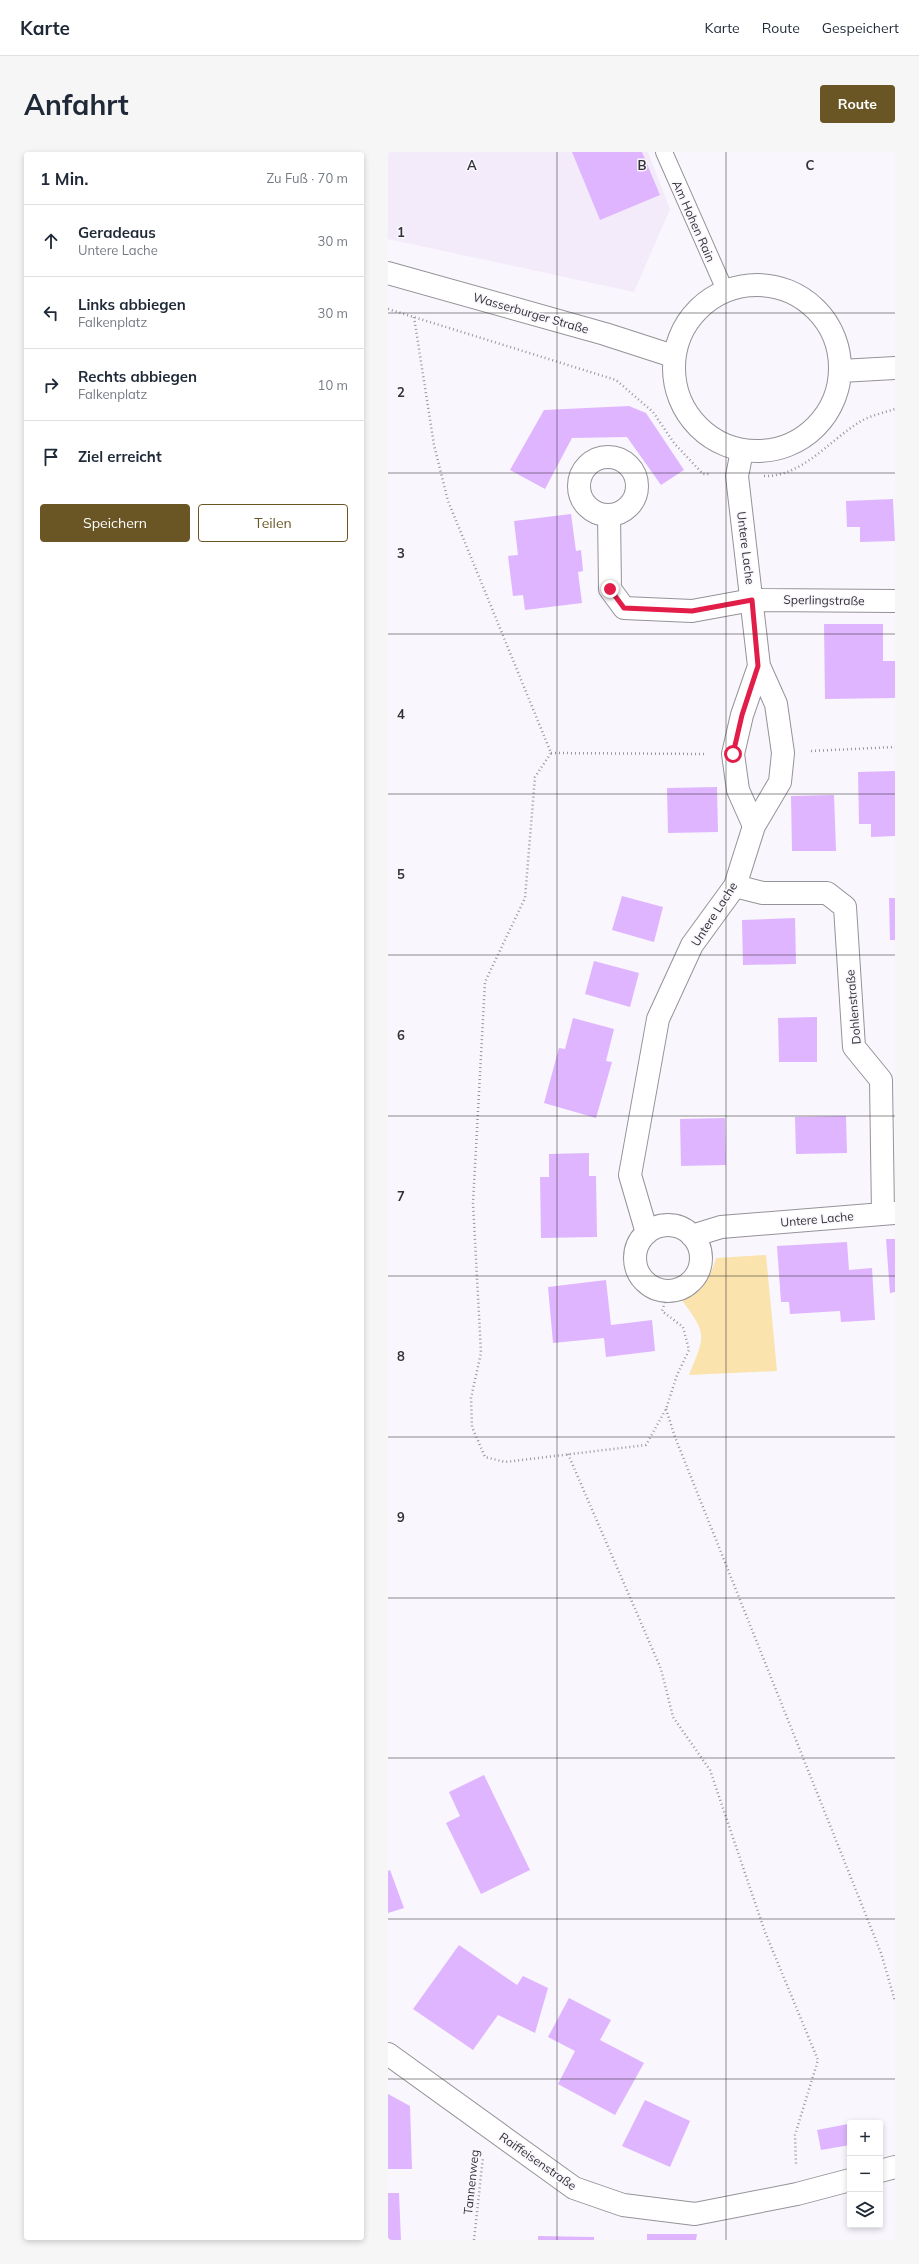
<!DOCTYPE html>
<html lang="de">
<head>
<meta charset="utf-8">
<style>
	:root { --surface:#fff; --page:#f6f6f7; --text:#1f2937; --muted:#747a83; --line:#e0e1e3; --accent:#6a5625 }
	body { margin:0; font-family:Mulish,sans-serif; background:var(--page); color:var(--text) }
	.controls { position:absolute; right:12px; bottom:12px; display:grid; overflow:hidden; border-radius:4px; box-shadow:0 2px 6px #0003 }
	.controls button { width:36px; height:36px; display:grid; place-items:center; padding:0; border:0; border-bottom:1px solid var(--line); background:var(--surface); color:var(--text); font:20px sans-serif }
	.stop { position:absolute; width:12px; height:12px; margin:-9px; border:3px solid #e11d48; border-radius:50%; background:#fff }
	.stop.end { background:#e11d48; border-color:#fff; box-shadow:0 1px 4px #0008 }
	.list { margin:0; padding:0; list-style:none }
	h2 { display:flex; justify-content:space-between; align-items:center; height:52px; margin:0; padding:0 16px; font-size:17px }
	h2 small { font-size:13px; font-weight:400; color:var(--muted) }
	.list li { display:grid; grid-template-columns:26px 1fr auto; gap:12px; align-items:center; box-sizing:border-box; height:72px; padding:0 16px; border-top:1px solid var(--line) }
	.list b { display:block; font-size:15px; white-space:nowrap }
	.list p { margin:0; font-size:13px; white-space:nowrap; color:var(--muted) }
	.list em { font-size:13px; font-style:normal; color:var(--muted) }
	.actions { display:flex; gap:8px; padding:12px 16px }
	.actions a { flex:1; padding:9px 0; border:1px solid var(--accent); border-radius:4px; text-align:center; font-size:14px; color:var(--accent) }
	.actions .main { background:var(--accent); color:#fff }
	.icon { flex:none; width:22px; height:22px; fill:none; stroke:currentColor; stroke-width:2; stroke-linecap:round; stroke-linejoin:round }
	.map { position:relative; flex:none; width:507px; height:2088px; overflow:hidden; border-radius:4px }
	header { display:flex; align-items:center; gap:24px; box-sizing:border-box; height:56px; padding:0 20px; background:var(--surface); border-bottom:1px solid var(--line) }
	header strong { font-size:19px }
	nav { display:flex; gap:22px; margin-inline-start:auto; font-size:14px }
	.intro { display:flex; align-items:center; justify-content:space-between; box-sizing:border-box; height:96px; padding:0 24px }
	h1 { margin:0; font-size:28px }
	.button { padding:10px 18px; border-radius:4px; background:var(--accent); color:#fff; font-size:14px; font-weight:700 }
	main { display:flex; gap:24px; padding:0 24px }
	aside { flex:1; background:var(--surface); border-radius:4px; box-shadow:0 2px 6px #0003 }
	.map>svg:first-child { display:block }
</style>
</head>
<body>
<header>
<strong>Karte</strong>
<nav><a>Karte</a><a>Route</a><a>Gespeichert</a></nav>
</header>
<div class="intro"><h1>Anfahrt</h1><a class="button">Route</a></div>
<main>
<aside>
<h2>1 Min.<small>Zu Fuß · 70 m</small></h2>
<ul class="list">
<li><svg class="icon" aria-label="ahead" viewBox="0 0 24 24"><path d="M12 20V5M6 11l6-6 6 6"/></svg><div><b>Geradeaus</b><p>Untere Lache</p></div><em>30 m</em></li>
<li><svg class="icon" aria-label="left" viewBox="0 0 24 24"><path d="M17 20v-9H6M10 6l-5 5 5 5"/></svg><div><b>Links abbiegen</b><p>Falkenplatz</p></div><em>30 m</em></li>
<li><svg class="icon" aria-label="right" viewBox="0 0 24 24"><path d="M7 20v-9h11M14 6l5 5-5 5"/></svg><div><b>Rechts abbiegen</b><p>Falkenplatz</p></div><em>10 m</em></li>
<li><svg class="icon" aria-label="arrive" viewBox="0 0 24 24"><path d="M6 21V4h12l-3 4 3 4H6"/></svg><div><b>Ziel erreicht</b></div></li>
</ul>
<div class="actions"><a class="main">Speichern</a><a>Teilen</a></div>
</aside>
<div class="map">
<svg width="507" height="2088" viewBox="0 0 507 2088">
	<rect width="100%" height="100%" fill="#f9f6fd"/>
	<path fill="#f3ebf9" d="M0,0H260L282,57L246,140L0,87Z"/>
	<path fill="#fae3ad" d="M378,1103L389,1219L301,1223C317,1183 320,1183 293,1147C315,1135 321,1130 328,1106Z"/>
	<path fill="#dfb5ff" d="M184,0H254L272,43L212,68Z
		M241,254L258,261L296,318L273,333L239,285L184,286L157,337L122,318L156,258Z
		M505,347L507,389L472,390V375H459L458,349Z
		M183,362L188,399L193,398L195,419L190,420L194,451L137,458L135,443L125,444L120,404L130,403L126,369Z
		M436,472H495V509H507V546L437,547Z
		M507,619V684L483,685V672H471L470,620Z
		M329,635L330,680L280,681L279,636Z
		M446,643L448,699H404L403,644Z
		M234,744L275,755L266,790L224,778Z
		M501,746H507V788H502Z
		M407,766L408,812L355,813L354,768Z
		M206,809L251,821L242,855L197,842Z
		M429,865V910H391L390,866Z
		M185,866L226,877L218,909L224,910L208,966L156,951L171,896L177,897Z
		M458,964L459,1001L408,1002L407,965Z
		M337,966L338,1013L293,1014L292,967Z
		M201,1001V1024H208L209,1085L153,1086L152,1025H161V1002Z
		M498,1087H507V1140L502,1141Z
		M459,1090L461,1118L484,1116L487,1168L453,1170L452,1159L402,1162L401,1150H393L389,1094Z
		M218,1128L223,1173L264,1168L267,1199L218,1205L216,1186L165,1191L160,1135Z
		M96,1623L142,1718L93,1742L58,1671L72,1664L61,1640Z
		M2,1718L16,1756L0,1761V1719Z
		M71,1793L129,1833L135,1824L160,1836L147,1881L110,1863L85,1898L25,1857Z
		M181,1846L223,1868L212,1888L256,1911L227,1963L170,1932L187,1899L160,1885Z
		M0,1942L22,1954L24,2017H0Z
		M257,1948L302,1969L282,2015L234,1994Z
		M460,1972L462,1993L433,1998L429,1978Z
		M0,2041H11L13,2088H0Z
		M259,2082H309L308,2088H259Z
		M150,2084L206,2085V2088H150Z"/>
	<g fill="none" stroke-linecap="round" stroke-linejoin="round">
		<defs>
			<path id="service" d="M276,0L337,138"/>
			<path id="minor" d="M191 334a29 29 0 1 1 58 0a29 29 0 1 1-58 0Z
				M221,363L222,437L236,456L304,459L364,448L507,449
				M366,674L392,630L395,601L388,552L371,514
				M347,734L375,741H439L457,755L466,895L493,928L495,1062
				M247 1106a33 33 0 1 1 66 0a33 33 0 1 1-66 0Z
				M259,1081L242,1023L270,867L304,793L347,734L366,674L350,638L345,602L354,563L371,514L349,324L354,299
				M304,1084L333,1075L507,1061
				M0,1902L186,2036L235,2053L307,2062L409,2042L462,2028
				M492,2019L507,2015"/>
			<path id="tertiary" d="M0,121L217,182L285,204
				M286 216a83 83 0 1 1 166 0a83 83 0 1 1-166 0Z
				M453,219L507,216"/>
		</defs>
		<use href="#service" stroke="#959298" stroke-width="18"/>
		<use href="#minor" stroke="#959298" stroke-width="24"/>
		<use href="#tertiary" stroke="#959298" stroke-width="24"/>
		<path stroke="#99979c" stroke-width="2.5" stroke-dasharray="1 3" stroke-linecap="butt" d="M0,157L228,228L265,260L286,291L315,322H321
			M26,165L46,293L60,349L163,601L147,625L137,746L97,830L85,1051L93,1201L83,1246L84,1275L97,1305L117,1310L258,1293L278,1257L289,1223L301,1198L295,1175L274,1159L281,1140
			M376,324C413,325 440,290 470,271C480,264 495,261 507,257
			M423,599L507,595
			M163,601L317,602
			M278,1257L287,1285L493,1801L507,1849
			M180,1302L273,1517L285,1565L322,1618L377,1780L430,1908L407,1983L408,2013
			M86,2088L95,2005"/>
		<use href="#service" stroke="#fff" stroke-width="16"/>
		<use href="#minor" stroke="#fff" stroke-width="22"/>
		<use href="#tertiary" stroke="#fff" stroke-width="22"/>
	</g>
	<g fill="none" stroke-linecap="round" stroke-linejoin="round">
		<path stroke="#e11d48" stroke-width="5" d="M222,437L236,456L304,459L364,448L370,514L354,563L345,602"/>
	</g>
	<path fill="none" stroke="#343235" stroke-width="1" stroke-opacity="0.55" d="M169,0V2088M338,0V2088M0,161H507M0,321H507M0,482H507M0,642H507M0,803H507M0,964H507M0,1124H507M0,1285H507M0,1446H507M0,1606H507M0,1767H507M0,1927H507"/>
	<g text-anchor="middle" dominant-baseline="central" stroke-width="3" stroke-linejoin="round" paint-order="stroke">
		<g font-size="12" fill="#343235" stroke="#f9f6fd">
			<text transform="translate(306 69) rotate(66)">Am Hohen Rain</text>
			<text transform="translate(143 161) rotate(16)">Wasserburger Straße</text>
			<text transform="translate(358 396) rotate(83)">Untere Lache</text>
			<text transform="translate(436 448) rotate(1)">Sperlingstraße</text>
			<text transform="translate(326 762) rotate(-57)">Untere Lache</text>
			<text transform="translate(465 855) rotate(-95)">Dohlenstraße</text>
			<text transform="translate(429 1067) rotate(-5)">Untere Lache</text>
			<text transform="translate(150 2009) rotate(35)">Raiffeisenstraße</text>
			<text transform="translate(83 2030) rotate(-84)">Tannenweg</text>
		</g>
	</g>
	<g font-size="13" text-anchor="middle" font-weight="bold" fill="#343235" stroke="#f9f6fd" stroke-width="3" stroke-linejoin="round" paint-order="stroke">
		<text x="84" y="18">A</text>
		<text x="254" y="18">B</text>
		<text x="422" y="18">C</text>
		<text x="13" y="85">1</text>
		<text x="13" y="245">2</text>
		<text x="13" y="406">3</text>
		<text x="13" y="567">4</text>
		<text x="13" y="727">5</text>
		<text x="13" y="888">6</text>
		<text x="13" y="1049">7</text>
		<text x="13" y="1209">8</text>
		<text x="13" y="1370">9</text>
	</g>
</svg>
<div class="controls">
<button>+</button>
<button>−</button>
<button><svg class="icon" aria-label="layers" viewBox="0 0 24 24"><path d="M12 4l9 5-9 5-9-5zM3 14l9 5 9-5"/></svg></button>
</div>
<div class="stop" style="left:345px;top:602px"></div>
<div class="stop end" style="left:222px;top:437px"></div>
</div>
</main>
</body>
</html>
